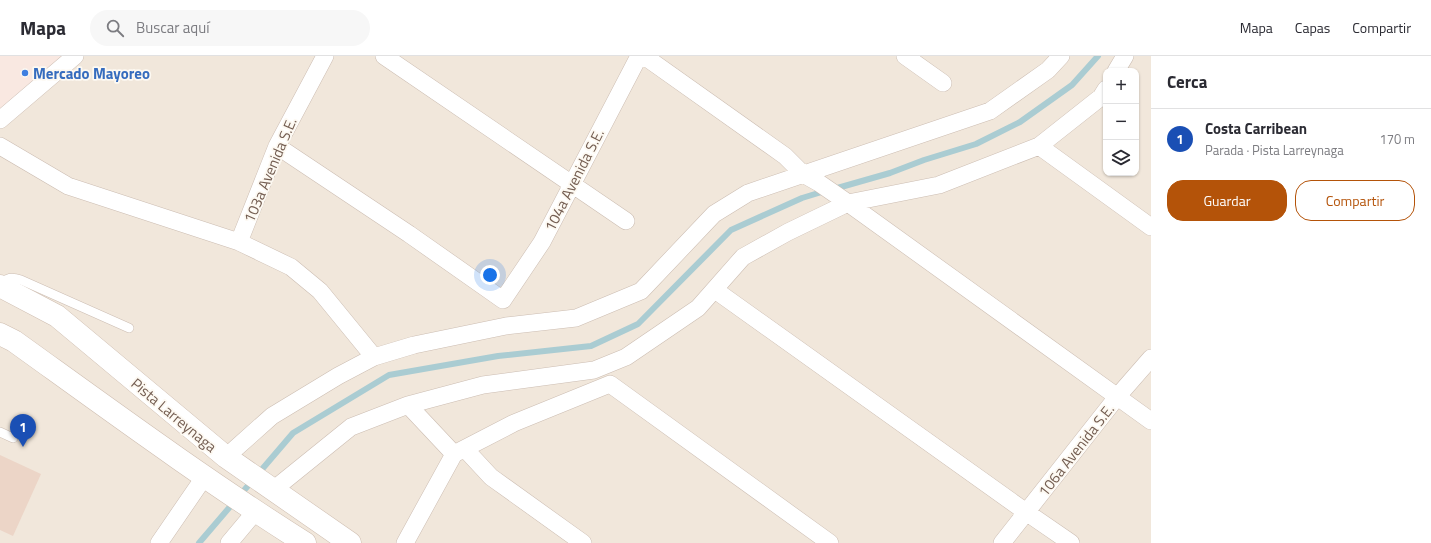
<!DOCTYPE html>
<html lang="es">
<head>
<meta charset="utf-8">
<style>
	:root { --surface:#fff; --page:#f7f7f7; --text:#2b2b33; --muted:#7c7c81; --line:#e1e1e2; --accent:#b45309 }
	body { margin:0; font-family:"Titillium Web",sans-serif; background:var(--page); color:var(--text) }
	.controls { position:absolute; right:12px; top:12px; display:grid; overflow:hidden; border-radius:8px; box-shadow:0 1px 3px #0004 }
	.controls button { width:36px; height:36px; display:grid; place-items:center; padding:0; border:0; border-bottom:1px solid var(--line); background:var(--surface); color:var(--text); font:20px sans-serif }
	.you { position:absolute; left:490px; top:219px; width:14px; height:14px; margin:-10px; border:3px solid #fff; border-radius:50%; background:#1a73e8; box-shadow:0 0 0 6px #1a73e833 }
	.badge { display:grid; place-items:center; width:26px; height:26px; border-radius:50%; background:var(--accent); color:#fff; font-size:13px; font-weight:700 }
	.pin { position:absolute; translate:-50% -33px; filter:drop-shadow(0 1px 2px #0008) }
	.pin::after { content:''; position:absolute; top:21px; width:14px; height:12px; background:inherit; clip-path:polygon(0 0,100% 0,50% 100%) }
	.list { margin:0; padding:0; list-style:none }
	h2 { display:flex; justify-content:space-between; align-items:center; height:52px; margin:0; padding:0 16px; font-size:17px }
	h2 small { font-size:13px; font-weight:400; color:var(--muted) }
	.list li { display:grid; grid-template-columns:26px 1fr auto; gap:12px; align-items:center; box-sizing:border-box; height:60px; padding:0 16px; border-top:1px solid var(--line) }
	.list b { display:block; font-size:15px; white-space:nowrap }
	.list p { margin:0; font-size:13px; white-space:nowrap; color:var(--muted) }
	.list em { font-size:13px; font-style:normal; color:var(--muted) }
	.actions { display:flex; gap:8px; padding:12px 16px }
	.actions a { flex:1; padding:9px 0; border:1px solid var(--accent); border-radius:16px; text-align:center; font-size:14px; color:var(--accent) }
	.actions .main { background:var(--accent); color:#fff }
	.icon { flex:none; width:22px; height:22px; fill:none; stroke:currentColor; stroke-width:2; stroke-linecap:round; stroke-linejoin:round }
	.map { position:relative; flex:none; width:1151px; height:487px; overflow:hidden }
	header { display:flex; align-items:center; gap:24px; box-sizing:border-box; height:56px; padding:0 20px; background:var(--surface); border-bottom:1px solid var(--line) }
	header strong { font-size:19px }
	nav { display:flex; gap:22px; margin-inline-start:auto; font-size:14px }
	.search { width:280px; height:36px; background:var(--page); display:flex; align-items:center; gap:10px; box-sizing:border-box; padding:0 14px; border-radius:22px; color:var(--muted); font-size:15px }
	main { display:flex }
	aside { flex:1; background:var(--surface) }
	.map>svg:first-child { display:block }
</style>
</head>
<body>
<header>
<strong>Mapa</strong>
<div class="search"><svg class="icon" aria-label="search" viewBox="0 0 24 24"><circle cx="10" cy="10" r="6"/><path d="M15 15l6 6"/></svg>Buscar aquí</div>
<nav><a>Mapa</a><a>Capas</a><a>Compartir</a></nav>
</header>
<main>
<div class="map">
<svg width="1151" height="487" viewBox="0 0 1151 487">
	<rect width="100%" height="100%" fill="#faf5ec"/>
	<path fill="#f1e7db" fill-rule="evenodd" d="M0,0H1151V487H0ZM1106,15H1136V117H1106Z"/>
	<path fill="#f9e8e1" d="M0,0H66L32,33L0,52Z"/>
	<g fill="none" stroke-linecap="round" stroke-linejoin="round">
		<path stroke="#aaccd2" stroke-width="6" d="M834,133L890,117L924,104L976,88L1020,66L1072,29L1098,0
			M199,487L293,377L389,319L498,300L591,290L638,268L731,174L802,142L825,135"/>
	</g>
	<path fill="#ecd5c7" d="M0,399L41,418L13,480L0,474Z"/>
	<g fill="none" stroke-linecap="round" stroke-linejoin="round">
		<defs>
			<path id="service" d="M1,229C6,221 12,221 21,224L129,272
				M0,376L13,382"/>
			<path id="minor" d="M384,0L626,165
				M644,0L785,100L803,118L819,127L848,147L1151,365
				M905,0L943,27
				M1116,15L1125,0
				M0,64L75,0
				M0,90L68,130L239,186L291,211L320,235L374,301
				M277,90L409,178L503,244L542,186L639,0
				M1039,90L1151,171
				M239,186L277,90L325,0
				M715,234L1026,456L1071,487
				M408,349L454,398
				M465,393L491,421L583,487
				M226,401L272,360L338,320L374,301L414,289L506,270L576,262L641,235L714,158L748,137L990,55L1048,14L1061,0
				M273,434L351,371L408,349L483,329L594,314L626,301L698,252L743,201L788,176L848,147L939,129L1039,90L1101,41L1106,33
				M159,487L205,420
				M229,487L255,456
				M405,487L454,398L514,367L610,328L830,487
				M1002,487L1117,341L1151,302"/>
			<path id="secondary" d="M0,230L57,260L226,401L350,487
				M0,278L14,285C110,354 205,424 305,487"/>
		</defs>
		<use href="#service" stroke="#ccbdb2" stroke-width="10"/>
		<use href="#minor" stroke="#ccbdb2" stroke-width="18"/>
		<use href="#secondary" stroke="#cebdb0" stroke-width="23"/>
		<use href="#service" stroke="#fff" stroke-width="9"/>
		<use href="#minor" stroke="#fff" stroke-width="17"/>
		<use href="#secondary" stroke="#fff" stroke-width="22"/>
	</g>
	<circle fill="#3f7fe0" stroke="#fdf9f2" stroke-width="1.5" cx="25" cy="17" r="4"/>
	<g text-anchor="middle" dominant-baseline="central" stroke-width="3.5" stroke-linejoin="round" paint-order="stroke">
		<g font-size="15" font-weight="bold" fill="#366cbe" stroke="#fdf9f2" text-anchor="start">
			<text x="33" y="17">Mercado Mayoreo</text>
		</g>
		<g font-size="15" fill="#735d51" stroke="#fdf9f2">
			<text transform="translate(270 114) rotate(-67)">103a Avenida S.E.</text>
			<text transform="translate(574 124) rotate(-63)">104a Avenida S.E.</text>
			<text transform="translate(174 359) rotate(40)">Pista Larreynaga</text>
			<text transform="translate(1076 394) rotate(-52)">106a Avenida S.E.</text>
		</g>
	</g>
</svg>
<div class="controls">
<button>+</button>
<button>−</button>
<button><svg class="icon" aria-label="layers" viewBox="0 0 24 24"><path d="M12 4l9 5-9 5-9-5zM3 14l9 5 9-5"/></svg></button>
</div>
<div class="you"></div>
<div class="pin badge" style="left:23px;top:391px;background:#1a4fb4">1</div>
</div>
<aside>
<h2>Cerca<small></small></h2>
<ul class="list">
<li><span class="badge" style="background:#1a4fb4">1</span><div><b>Costa Carribean</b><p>Parada · Pista Larreynaga</p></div><em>170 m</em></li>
</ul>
<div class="actions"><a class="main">Guardar</a><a>Compartir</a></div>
</aside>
</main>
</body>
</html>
